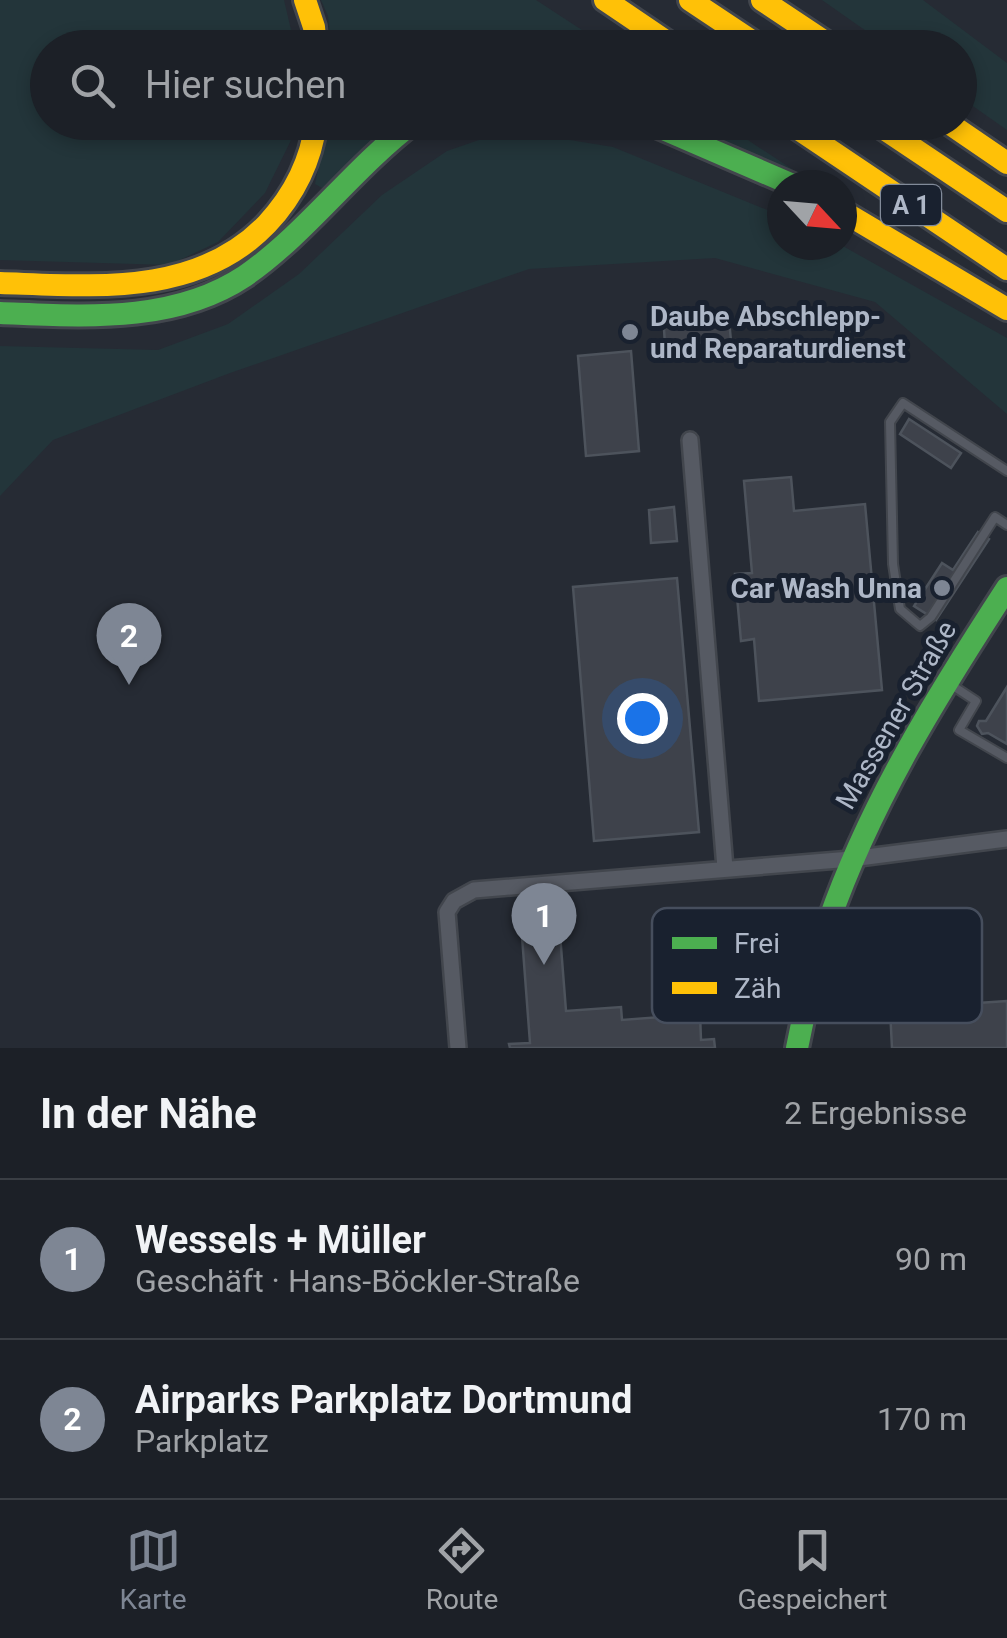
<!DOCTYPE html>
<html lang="de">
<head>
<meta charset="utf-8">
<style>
	:root { --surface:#1c2027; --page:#292d33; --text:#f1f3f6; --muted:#a0a3a7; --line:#3a3e44; --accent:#7e8694 }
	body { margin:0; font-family:Roboto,sans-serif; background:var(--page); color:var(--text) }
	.compass { position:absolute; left:767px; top:170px; width:90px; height:90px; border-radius:50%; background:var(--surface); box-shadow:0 5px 15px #0003; rotate:116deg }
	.you { position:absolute; left:642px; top:718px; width:35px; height:35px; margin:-25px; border:8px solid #fff; border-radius:50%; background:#1a73e8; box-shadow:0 0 0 15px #1a73e833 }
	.badge { display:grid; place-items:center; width:65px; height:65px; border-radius:50%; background:var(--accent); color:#fff; font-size:32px; font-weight:700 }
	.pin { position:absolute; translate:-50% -82px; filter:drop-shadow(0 2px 5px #0008) }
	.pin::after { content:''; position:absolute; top:52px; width:35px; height:30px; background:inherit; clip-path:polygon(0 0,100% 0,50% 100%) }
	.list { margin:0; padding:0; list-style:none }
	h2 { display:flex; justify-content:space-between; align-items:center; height:130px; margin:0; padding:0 40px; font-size:42px }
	h2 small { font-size:32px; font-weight:400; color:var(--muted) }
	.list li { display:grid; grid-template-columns:65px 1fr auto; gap:30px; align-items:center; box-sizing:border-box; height:160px; padding:0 40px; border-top:2px solid var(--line) }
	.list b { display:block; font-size:38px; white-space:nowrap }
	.list p { margin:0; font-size:32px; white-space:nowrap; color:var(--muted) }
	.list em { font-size:32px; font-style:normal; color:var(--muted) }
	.icon { flex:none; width:55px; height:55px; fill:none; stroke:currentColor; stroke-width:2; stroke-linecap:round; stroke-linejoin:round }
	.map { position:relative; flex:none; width:1007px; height:1048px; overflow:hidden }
	.search { position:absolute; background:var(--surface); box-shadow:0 5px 15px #0003; left:30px; right:30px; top:30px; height:110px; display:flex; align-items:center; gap:25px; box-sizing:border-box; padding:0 35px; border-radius:55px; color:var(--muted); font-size:38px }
	.sheet { height:450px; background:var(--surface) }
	nav { display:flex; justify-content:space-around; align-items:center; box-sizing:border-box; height:140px; border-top:2px solid var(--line); background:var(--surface); font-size:28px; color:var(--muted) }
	nav a { display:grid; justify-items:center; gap:5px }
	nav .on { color:var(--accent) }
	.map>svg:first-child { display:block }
</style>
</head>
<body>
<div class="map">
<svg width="1007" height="1048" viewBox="0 0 1007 1048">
	<rect width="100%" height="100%" fill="#262b34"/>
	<path fill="#23353a" d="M0,0H284L295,47L48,48V122L296,123L294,134L265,193L218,242L169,265L0,260Z
		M321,0H536L608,47H331L328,16Z
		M822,0H923L1007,63V130L960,97V48L889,47Z
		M328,123H401L322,188L315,184Z
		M665,123H722L810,181Z
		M508,130L613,147L782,216V245H841L1007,338V414L875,302L715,258L529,269L230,373L53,440L0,496V346L158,350L228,324L299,274L382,195L447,151Z"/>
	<path fill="#3e424b" stroke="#4d535c" stroke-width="2.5" d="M728,309L731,341L665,345L663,313Z
		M631,351L639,451L586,456L578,356Z
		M909,419L961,453L951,468L900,434Z
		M791,477L794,511L865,504L882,690L759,701L754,639L741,641L735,574L752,573L744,481Z
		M674,507L677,541L651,543L649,510Z
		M978,532L989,539L936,620L914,606L942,563L953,570Z
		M677,578L699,832L594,841L573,587Z
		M1007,687V744L988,733L982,734L977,726L979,721H986Z
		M559,921L566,1011L621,1007L622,1020L700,1014L701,1040L714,1039L715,1048H510L509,1044L530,1043L521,923Z
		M1007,1001V1048H892L890,1009Z"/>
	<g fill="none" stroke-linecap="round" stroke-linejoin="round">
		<defs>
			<path id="lane" d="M1007,471L903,403L890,422L893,564L900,609L920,626L931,617L995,517L1007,525
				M950,684L976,701L959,730L1007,758"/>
			<path id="street" d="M690,440L725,868
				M458,1048L447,912L454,901L474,890L851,859L1007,839"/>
			<path id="fast" d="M647,122L793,185
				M0,313C82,316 173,324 245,276C307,233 353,168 414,122
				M797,1048C806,1005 814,962 829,921C871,801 938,694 1007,588"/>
			<path id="slow" d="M305,0L314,27L316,48
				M605,0L676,48
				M690,0L762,48
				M762,0L834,48
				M788,122L1007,269
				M874,122L1007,211
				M947,122L1007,163
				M842,211L1007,309
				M0,283C93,286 197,297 267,224C294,195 311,161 316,122"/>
		</defs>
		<use href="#lane" stroke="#42464d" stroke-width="12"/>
		<use href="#street" stroke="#42464d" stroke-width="20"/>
		<use href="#fast" stroke="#42464d" stroke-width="28"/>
		<use href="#slow" stroke="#42464d" stroke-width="28"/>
		<use href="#lane" stroke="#565a63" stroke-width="8"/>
		<use href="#street" stroke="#565a63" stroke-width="15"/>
		<use href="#fast" stroke="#4caf50" stroke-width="22"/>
		<use href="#slow" stroke="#ffc107" stroke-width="22"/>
	</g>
	<g fill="#7e8694" stroke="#19212f" stroke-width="4">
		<circle cx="630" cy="332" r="10"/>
		<circle cx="942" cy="588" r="10"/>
	</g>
	<g text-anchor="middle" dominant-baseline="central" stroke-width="10" stroke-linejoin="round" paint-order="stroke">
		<rect fill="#19212f" stroke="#818a99" stroke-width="2.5" x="881" y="185" width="60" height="40" rx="8"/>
		<g font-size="25" font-weight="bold" fill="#aeb7c7">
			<text x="911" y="205">A 1</text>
		</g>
		<g font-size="28" font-weight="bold" fill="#aeb7c7" stroke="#19212f" text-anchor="start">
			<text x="650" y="316">Daube Abschlepp-<tspan x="650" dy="32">und Reparaturdienst</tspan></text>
			<text x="922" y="588" text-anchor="end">Car Wash Unna</text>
		</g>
		<g font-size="28" fill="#aeb7c7" stroke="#19212f">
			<text transform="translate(896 715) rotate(-60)">Massener Straße</text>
		</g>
	</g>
	<rect x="652" y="908" width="330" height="115" rx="15" fill="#19212f" stroke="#464e5d" stroke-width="2.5"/>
	<rect x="672" y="937" width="45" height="12" fill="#4caf50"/>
	<rect x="672" y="982" width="45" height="12" fill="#ffc107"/>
	<g font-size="28" fill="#aeb7c7">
		<text x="734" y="953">Frei</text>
		<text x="734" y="998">Zäh</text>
	</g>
</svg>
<svg class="compass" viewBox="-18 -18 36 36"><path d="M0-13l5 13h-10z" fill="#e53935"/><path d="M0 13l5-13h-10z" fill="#a0a3a7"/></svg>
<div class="you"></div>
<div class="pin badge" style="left:544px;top:965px">1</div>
<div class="pin badge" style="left:129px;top:685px">2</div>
<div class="search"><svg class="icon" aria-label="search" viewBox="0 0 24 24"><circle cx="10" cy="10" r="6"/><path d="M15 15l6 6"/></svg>Hier suchen</div>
</div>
<section class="sheet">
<h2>In der Nähe<small>2 Ergebnisse</small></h2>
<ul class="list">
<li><span class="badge">1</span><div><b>Wessels + Müller</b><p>Geschäft · Hans-Böckler-Straße</p></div><em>90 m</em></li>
<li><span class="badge">2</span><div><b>Airparks Parkplatz Dortmund</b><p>Parkplatz</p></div><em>170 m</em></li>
</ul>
</section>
<nav>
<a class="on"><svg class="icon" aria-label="map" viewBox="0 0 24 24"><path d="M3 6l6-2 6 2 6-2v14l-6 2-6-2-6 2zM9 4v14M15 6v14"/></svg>Karte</a>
<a><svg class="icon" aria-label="directions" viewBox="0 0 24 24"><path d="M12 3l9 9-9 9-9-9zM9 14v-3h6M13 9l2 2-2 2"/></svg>Route</a>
<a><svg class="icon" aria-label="saved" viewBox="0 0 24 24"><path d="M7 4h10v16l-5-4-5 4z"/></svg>Gespeichert</a>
</nav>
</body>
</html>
